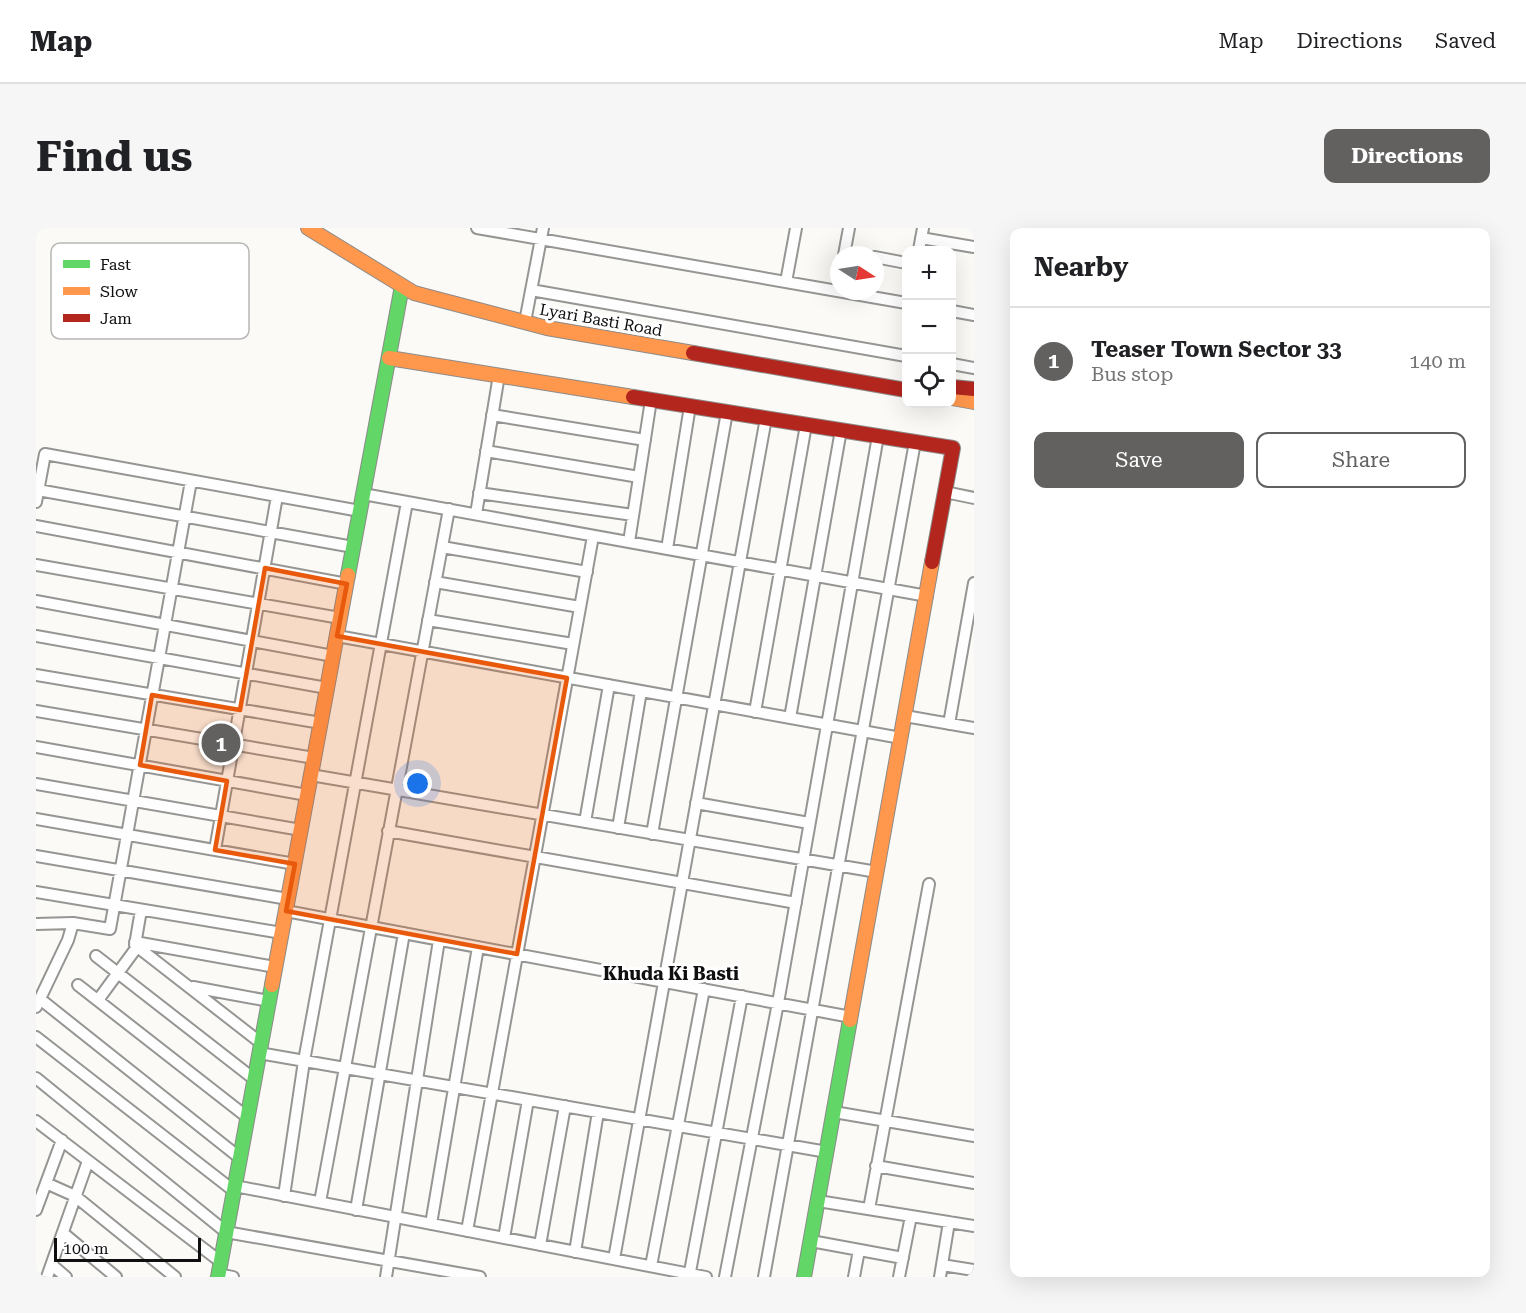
<!DOCTYPE html>
<html lang="en">
<head>
<meta charset="utf-8">
<style>
	:root { --surface:#fff; --page:#f6f6f6; --text:#202124; --muted:#757577; --line:#e0e0e0; --accent:#626160 }
	body { margin:0; font-family:"Roboto Serif",serif; background:var(--page); color:var(--text) }
	.controls { position:absolute; right:18px; top:18px; display:grid; overflow:hidden; border-radius:12px; box-shadow:0 6px 24px #0002 }
	.controls button { width:54px; height:54px; display:grid; place-items:center; padding:0; border:0; border-bottom:2px solid var(--line); background:var(--surface); color:var(--text); font:30px sans-serif }
	.compass { position:absolute; left:794px; top:18px; width:54px; height:54px; border-radius:50%; background:var(--surface); box-shadow:0 6px 24px #0002; rotate:102deg }
	.scale { position:absolute; left:18px; bottom:15px; width:147px; box-sizing:border-box; padding-left:6px; border:3px solid #0f0f0f; border-top:0; font-size:16px; line-height:21px; white-space:nowrap; color:#0f0f0f; -webkit-text-stroke:4px #fff; paint-order:stroke }
	.you { position:absolute; left:382px; top:556px; width:21px; height:21px; margin:-15px; border:4px solid #fff; border-radius:50%; background:#1a73e8; box-shadow:0 0 0 9px #1a73e833 }
	.badge { display:grid; place-items:center; width:39px; height:39px; border-radius:50%; background:var(--accent); color:#fff; font-size:20px; font-weight:700 }
	.pin { position:absolute; translate:-50% -50%; border:3px solid #fff; box-shadow:0 2px 6px #0006 }
	.list { margin:0; padding:0; list-style:none }
	h2 { display:flex; justify-content:space-between; align-items:center; height:78px; margin:0; padding:0 24px; font-size:26px }
	h2 small { font-size:20px; font-weight:400; color:var(--muted) }
	.list li { display:grid; grid-template-columns:39px 1fr auto; gap:18px; align-items:center; box-sizing:border-box; height:108px; padding:0 24px; border-top:2px solid var(--line) }
	.list b { display:block; font-size:22px; white-space:nowrap }
	.list p { margin:0; font-size:20px; white-space:nowrap; color:var(--muted) }
	.list em { font-size:20px; font-style:normal; color:var(--muted) }
	.actions { display:flex; gap:12px; padding:18px 24px }
	.actions a { flex:1; padding:14px 0; border:2px solid var(--accent); border-radius:12px; text-align:center; font-size:21px; color:var(--accent) }
	.actions .main { background:var(--accent); color:#fff }
	.icon { flex:none; width:33px; height:33px; fill:none; stroke:currentColor; stroke-width:2; stroke-linecap:round; stroke-linejoin:round }
	.map { position:relative; flex:none; width:938px; height:1049px; overflow:hidden; border-radius:12px }
	header { display:flex; align-items:center; gap:36px; box-sizing:border-box; height:84px; padding:0 30px; background:var(--surface); border-bottom:2px solid var(--line) }
	header strong { font-size:28px }
	nav { display:flex; gap:33px; margin-inline-start:auto; font-size:21px }
	.intro { display:flex; align-items:center; justify-content:space-between; box-sizing:border-box; height:144px; padding:0 36px }
	h1 { margin:0; font-size:42px }
	.button { padding:15px 27px; border-radius:12px; background:var(--accent); color:#fff; font-size:21px; font-weight:700 }
	main { display:flex; gap:36px; padding:0 36px }
	aside { flex:1; background:var(--surface); border-radius:12px; box-shadow:0 6px 24px #0002 }
	.map>svg:first-child { display:block }
</style>
</head>
<body>
<header>
<strong>Map</strong>
<nav><a>Map</a><a>Directions</a><a>Saved</a></nav>
</header>
<div class="intro"><h1>Find us</h1><a class="button">Directions</a></div>
<main>
<div class="map">
<svg width="938" height="1049" viewBox="0 0 938 1049">
	<rect width="100%" height="100%" fill="#fbfaf6"/>
	<g fill="none" stroke-linecap="round" stroke-linejoin="round">
		<defs>
			<path id="street" d="M441,0L870,75
				M885,10L938,19
				M883,22L887,0
				M809,25L824,27
				M808,27L813,0
				M839,29L870,35
				M750,54L760,0
				M495,62L870,128
				M916,83L938,87
				M489,94L507,0
				M916,136L938,140
				M456,187L609,212
				M450,223L603,249
				M2,262L317,319
				M909,264L938,270
				M443,265L597,287
				M327,266L891,368
				M0,274L9,226L324,283
				M440,286L463,147
				M0,298L311,356
				M593,314L615,172
				M406,319L551,344
				M631,321L654,178
				M0,337L304,390
				M399,354L544,379
				M0,373L297,428
				M392,392L537,416
				M0,408L291,460
				M301,408L865,510
				M0,447L285,495
				M0,483L278,530
				M719,484L770,197
				M869,488L938,500
				M754,490L805,202
				M913,496L938,355
				M0,519L271,567
				M275,547L841,644
				M0,556L265,602
				M660,575L773,595
				M0,591L259,636
				M549,594L573,457
				M582,600L605,463
				M352,603L760,675
				M616,606L691,184
				M179,622L241,268
				M0,628L252,671
				M0,664L246,705
				M105,682L99,717L225,815
				M250,683L815,789
				M0,696L37,695L74,701L155,253
				M99,714L239,739
				M60,728L218,851
				M42,757L211,889
				M157,759L233,773
				M4,771L204,930
				M62,772L101,719
				M0,779L32,712L37,695
				M0,809L198,963
				M223,825L791,924
				M0,850L190,1004L444,1049
				M798,884L938,908
				M0,893L185,1034
				M840,938L938,955
				M10,955L39,968L139,1049
				M199,958L670,1049
				M248,968L268,833L371,274
				M782,973L938,998
				M284,974L413,281
				M833,981L893,656
				M0,982L26,912
				M320,982L368,705
				M395,996L442,719
				M431,1003L557,308
				M27,1005L80,1049
				M468,1010L492,872
				M775,1013L867,1030
				M504,1017L529,878
				M539,1024L562,884
				M578,1031L730,190
				M16,1037L30,1049
				M906,1037L938,1042
				M615,1038L668,761
				M182,1046L197,1049
				M11,1049L52,933
				M350,1049L403,712
				M653,1049L706,768
				M689,1049L742,775L842,208
				M728,1049L879,214
				M818,1049L823,1022
				M863,1049L875,988
				M904,1049L913,994"/>
			<path id="fast" d="M312,347L366,58
				M182,1049L236,757
				M768,1049L814,792"/>
			<path id="slow" d="M272,0L378,65L511,100L657,125
				M353,130L597,169
				M916,170L938,174
				M236,757L312,347
				M814,792L896,334"/>
			<path id="jam" d="M657,125L870,162
				M916,159L938,161
				M597,169L917,220L896,334"/>
		</defs>
		<use href="#street" stroke="#959593" stroke-width="14"/>
		<use href="#fast" stroke="#8c8b8a" stroke-width="16"/>
		<use href="#slow" stroke="#8c8b8a" stroke-width="16"/>
		<use href="#jam" stroke="#8c8b8a" stroke-width="16"/>
		<use href="#street" stroke="#fefefe" stroke-width="10"/>
		<use href="#fast" stroke="#63d668" stroke-width="14"/>
		<use href="#slow" stroke="#ff974d" stroke-width="14"/>
		<use href="#jam" stroke="#b3261e" stroke-width="14"/>
	</g>
	<path fill="#e8590c" fill-opacity="0.2" stroke="#e8590c" stroke-width="4.5" stroke-linejoin="round" d="M229,340L311,356L301,408L531,450L481,726L250,683L259,636L179,622L191,553L104,537L116,467L204,482Z"/>
	<g text-anchor="middle" dominant-baseline="central" stroke-width="6" stroke-linejoin="round" paint-order="stroke">
		<g font-size="16" fill="#0f0f0f" stroke="#fff">
			<text transform="translate(565 92) rotate(10)">Lyari Basti Road</text>
		</g>
		<g font-size="18" font-weight="bold" fill="#0f0f0f" stroke="#fff">
			<text x="635" y="745">Khuda Ki Basti</text>
		</g>
	</g>
	<rect x="15" y="15" width="198" height="96" rx="9" fill="#fff" stroke="#b7b7b7" stroke-width="1.5"/>
	<rect x="27" y="32" width="27" height="8" fill="#63d668"/>
	<rect x="27" y="59" width="27" height="8" fill="#ff974d"/>
	<rect x="27" y="86" width="27" height="8" fill="#b3261e"/>
	<g font-size="16" fill="#0f0f0f">
		<text x="64" y="42">Fast</text>
		<text x="64" y="69">Slow</text>
		<text x="64" y="96">Jam</text>
	</g>
</svg>
<div class="controls">
<button>+</button>
<button>−</button>
<button><svg class="icon" aria-label="locate" viewBox="0 0 24 24"><circle cx="12" cy="12" r="6"/><path d="M12 2v4M12 18v4M2 12h4M18 12h4"/></svg></button>
</div>
<svg class="compass" viewBox="-18 -18 36 36"><path d="M0-13l5 13h-10z" fill="#e53935"/><path d="M0 13l5-13h-10z" fill="#757577"/></svg>
<div class="scale">100 m</div>
<div class="you"></div>
<div class="pin badge" style="left:185px;top:515px">1</div>
</div>
<aside>
<h2>Nearby<small></small></h2>
<ul class="list">
<li><span class="badge">1</span><div><b>Teaser Town Sector 33</b><p>Bus stop</p></div><em>140 m</em></li>
</ul>
<div class="actions"><a class="main">Save</a><a>Share</a></div>
</aside>
</main>
</body>
</html>
